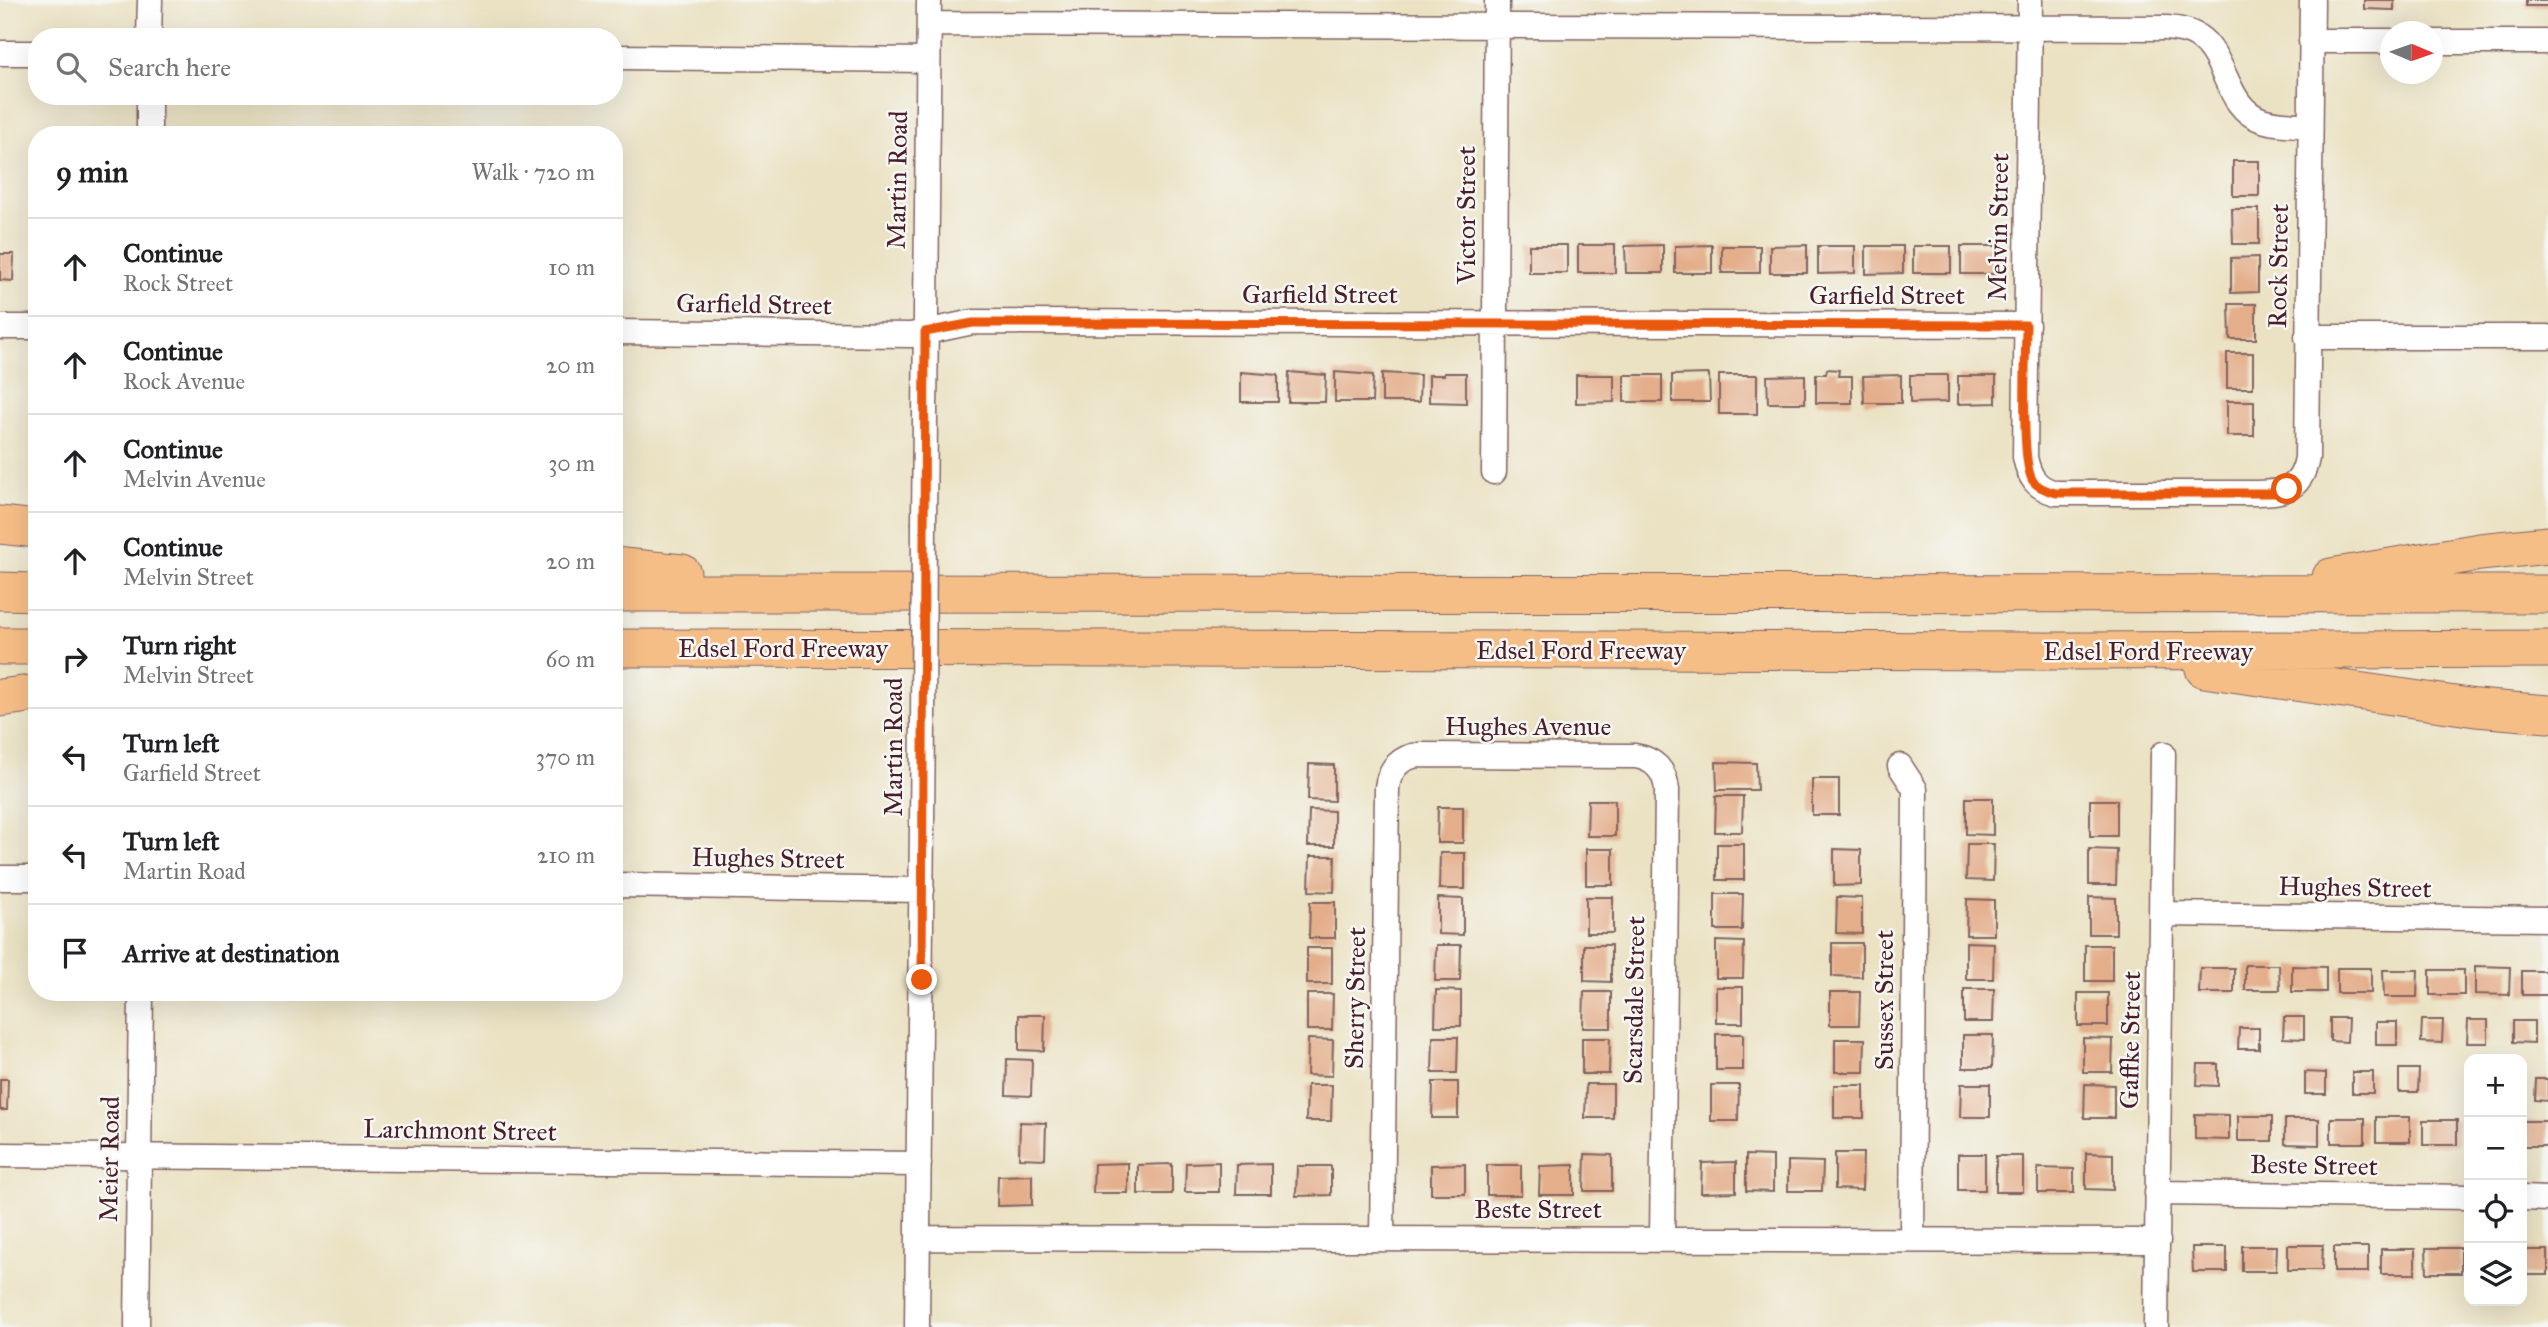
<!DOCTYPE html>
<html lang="en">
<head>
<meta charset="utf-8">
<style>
	:root { --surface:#fff; --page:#f2f2f2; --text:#202124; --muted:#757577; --line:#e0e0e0 }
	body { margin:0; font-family:"IM FELL Great Primer",serif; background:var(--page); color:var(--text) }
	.controls { position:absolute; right:21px; bottom:21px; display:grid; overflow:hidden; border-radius:14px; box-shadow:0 7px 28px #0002 }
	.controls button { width:63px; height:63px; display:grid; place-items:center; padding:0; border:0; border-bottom:2px solid var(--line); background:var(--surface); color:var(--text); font:35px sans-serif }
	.compass { position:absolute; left:2380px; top:21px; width:63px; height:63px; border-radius:50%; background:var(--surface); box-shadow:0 7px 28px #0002; rotate:92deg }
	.stop { position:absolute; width:21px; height:21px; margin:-16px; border:5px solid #ea580c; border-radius:50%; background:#fff }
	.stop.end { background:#ea580c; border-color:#fff; box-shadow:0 2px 7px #0008 }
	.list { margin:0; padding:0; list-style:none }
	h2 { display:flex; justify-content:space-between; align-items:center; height:91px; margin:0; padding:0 28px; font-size:30px }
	h2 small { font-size:23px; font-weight:400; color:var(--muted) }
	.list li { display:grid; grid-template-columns:46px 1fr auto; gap:21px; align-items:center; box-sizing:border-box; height:98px; padding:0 28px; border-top:2px solid var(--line) }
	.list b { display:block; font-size:26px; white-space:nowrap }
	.list p { margin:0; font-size:23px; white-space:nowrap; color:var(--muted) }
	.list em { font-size:23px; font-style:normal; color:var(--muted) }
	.icon { flex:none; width:38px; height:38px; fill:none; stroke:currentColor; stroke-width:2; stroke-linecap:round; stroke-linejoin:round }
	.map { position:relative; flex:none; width:2548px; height:1327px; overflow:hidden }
	.search { position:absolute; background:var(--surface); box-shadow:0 7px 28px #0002; left:28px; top:28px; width:595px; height:77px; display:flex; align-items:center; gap:18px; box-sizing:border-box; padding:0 24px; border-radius:28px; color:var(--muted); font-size:26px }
	.panel { position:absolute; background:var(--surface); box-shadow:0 7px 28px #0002; left:28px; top:126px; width:595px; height:875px; border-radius:28px }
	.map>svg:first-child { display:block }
</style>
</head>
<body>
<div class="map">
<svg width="2548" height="1327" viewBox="0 0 2548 1327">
	<rect width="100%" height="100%" fill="#f6f6f2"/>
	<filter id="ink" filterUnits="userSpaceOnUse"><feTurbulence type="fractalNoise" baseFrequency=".0143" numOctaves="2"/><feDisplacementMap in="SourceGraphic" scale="14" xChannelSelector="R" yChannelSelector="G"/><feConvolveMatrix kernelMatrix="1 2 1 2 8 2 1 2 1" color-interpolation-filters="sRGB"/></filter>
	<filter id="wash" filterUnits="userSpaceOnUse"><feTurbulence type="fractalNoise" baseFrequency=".00686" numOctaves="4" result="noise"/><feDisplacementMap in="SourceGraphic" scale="28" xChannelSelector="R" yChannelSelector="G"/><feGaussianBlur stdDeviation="1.57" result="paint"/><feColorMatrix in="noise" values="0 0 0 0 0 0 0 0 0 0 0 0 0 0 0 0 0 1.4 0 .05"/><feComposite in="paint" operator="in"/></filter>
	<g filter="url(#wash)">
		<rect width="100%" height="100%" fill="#ebe2c3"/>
		<g id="blocks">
			<path fill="#e4ae8b" d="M2364,0H2394V10L2364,9Z
				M2526,0H2548V6H2526Z
				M2233,161H2259V196H2233Z
				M2232,209H2259V244H2233Z
				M1529,245H1567V273H1529Z
				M1578,245H1615V273H1578Z
				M1663,245V273H1626L1625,246Z
				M1712,245V273H1675V246Z
				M1807,245V273H1770V246Z
				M1722,246H1760V273H1722Z
				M1818,246H1855V273L1818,274Z
				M1866,246H1903V273L1866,274Z
				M1913,246H1951V273H1913Z
				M1961,246H1999V274H1961Z
				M0,254H14L13,281L0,280Z
				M2258,257V292L2231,293V258Z
				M2229,304H2256V339H2230Z
				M2227,353H2253V388H2227Z
				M1827,369L1839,370L1838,376H1852V403H1816V374H1826Z
				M1241,372L1278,375V402H1241Z
				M1289,372L1326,375L1325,402H1288Z
				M1335,372L1373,375L1372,402H1335Z
				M1382,373L1420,375L1419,402H1382Z
				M1444,373H1466V403L1429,402V375H1444Z
				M1709,374L1710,402H1672V375Z
				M1576,375H1614V402L1576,403Z
				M1624,375H1662V402H1624Z
				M1719,375H1757V414H1719Z
				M1805,375V403H1768L1767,376Z
				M1901,375V403H1864L1863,376Z
				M1910,375H1948V402L1910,403Z
				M1958,376H1996V403L1958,404Z
				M2227,401H2254V436H2227Z
				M1716,762L1756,763L1757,790H1717Z
				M1309,764L1334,765V801L1308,800Z
				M1812,779H1839V815H1812Z
				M1716,796H1743L1742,832H1715Z
				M1966,798H1993V835L1966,834Z
				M1588,800H1615V836H1587Z
				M2090,800H2117V836H2090Z
				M1438,807H1463V843H1437Z
				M1309,810L1334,811V846H1308Z
				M1717,844H1744V880H1717Z
				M1967,844H1994L1993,881L1966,880Z
				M1586,849H1613V885H1586Z
				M1834,849L1861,850V885L1834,886Z
				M2089,849L2117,850L2116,885H2089Z
				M1440,853H1465V889H1439Z
				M1310,856H1335L1334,892L1309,891Z
				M1715,894H1743L1742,930H1715Z
				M1586,897H1613V933H1586Z
				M1837,897L1862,898V934L1836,933Z
				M2089,897L2116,898V934H2089Z
				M1438,898L1463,899V935L1438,934Z
				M1967,899L1994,900V935H1966Z
				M1310,902H1335V938H1309Z
				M1716,941L1744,942L1743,978H1716Z
				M1966,942L1994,943L1993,979H1966Z
				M1832,943H1862V977L1832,976Z
				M1436,945H1461L1460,981H1435Z
				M1584,945H1611V982L1584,981Z
				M2085,945H2112V981H2085Z
				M1307,948H1332V984H1307Z
				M2245,965H2279L2280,990H2245Z
				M2292,966L2326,967V992H2292Z
				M2475,966L2510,967L2509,995L2475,994Z
				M2200,968H2234V993H2199Z
				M2337,968H2371V993H2337Z
				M2383,970H2418L2417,997H2384Z
				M2430,970H2464V995H2430Z
				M2522,971H2548V995H2522Z
				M1716,987H1743V1023H1716Z
				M1964,989H1994L1993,1022H1964Z
				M1436,990L1461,991V1026H1435Z
				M1584,992H1611V1028H1583Z
				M1830,992H1860L1859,1025H1830Z
				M2078,993H2108V1026H2078Z
				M1307,994H1333L1332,1030H1307Z
				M1019,1015H1045L1044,1051L1019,1050Z
				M2284,1017H2304V1039L2283,1038Z
				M2330,1018H2348L2347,1042L2330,1041Z
				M2422,1020H2443L2442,1043L2421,1042Z
				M2468,1020H2488V1043H2467Z
				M2513,1021H2534V1043L2513,1042Z
				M2376,1022H2397V1045H2376Z
				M2239,1028H2259V1049H2238Z
				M1716,1034H1743V1070H1716Z
				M1963,1035H1993L1992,1068H1963Z
				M1433,1037H1458L1457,1073H1432Z
				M1582,1038H1610L1609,1074H1582Z
				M2083,1038L2113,1039L2112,1072H2083Z
				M1308,1039L1333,1040L1332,1076L1307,1075Z
				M1835,1039H1865L1864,1072H1835Z
				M1007,1059L1032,1060L1031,1096L1006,1095Z
				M2198,1064H2218V1086L2197,1085Z
				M2399,1069H2419L2418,1092H2399Z
				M2305,1072L2326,1073V1094H2305Z
				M2352,1072H2373V1093H2352Z
				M0,1079H8L7,1110H0Z
				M2536,1079H2548V1101L2535,1100Z
				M1433,1082H1458V1118H1432Z
				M1586,1084H1613V1118H1585Z
				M1961,1084H1990V1117H1960Z
				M2085,1084L2114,1085V1118H2084Z
				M1307,1085H1332L1331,1121H1306Z
				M1711,1085H1739L1738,1121H1711Z
				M1834,1085H1864V1118H1834Z
				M2195,1114L2229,1115V1140L2195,1139Z
				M2238,1116H2272V1141H2238Z
				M2376,1117H2410V1142H2376Z
				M2331,1118H2365V1143H2331Z
				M2285,1119H2319V1145L2285,1144Z
				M2423,1120H2457V1145H2423Z
				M2522,1121H2548V1146H2522Z
				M1020,1122L1046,1123L1045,1159L1019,1158Z
				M1835,1153H1863L1862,1190L1835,1189Z
				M2086,1153L2113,1154V1190L2086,1189Z
				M1585,1154L1612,1155V1191H1584Z
				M1958,1154H1985V1190H1958Z
				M1746,1155L1773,1156V1192L1746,1191Z
				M1996,1156H2023V1192H1996Z
				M1788,1161L1823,1162L1822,1191H1788Z
				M1219,1162V1192H1185L1186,1163Z
				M1736,1162V1192L1701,1193L1702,1163Z
				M1128,1163V1193H1093L1094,1164Z
				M1172,1164V1194H1138V1165Z
				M1271,1164V1194H1236L1237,1165Z
				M1465,1164V1194H1431V1165Z
				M1487,1165H1521V1195H1487Z
				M1574,1165V1195H1539L1540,1166Z
				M1297,1166H1331V1195L1296,1196Z
				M2038,1168L2074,1169V1193H2038Z
				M1032,1175V1205L997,1206L998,1176Z
				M2288,1245H2323L2322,1270H2288Z
				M2242,1246H2277L2276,1271H2242Z
				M2192,1247H2227V1272H2193Z
				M2334,1247H2368V1272H2334Z
				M2426,1248H2461V1273H2427Z
				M2381,1249H2415V1274H2381Z
				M2522,1250H2548V1275H2522Z"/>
		</g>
	</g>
	<g filter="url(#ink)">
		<use href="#blocks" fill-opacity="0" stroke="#826360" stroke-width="2"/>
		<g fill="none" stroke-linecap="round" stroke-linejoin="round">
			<defs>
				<path id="minor" d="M2030,0L2025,457C2029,477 2036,488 2056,493H2251C2281,493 2301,492 2307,458L2312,0
					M929,24L2166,28C2177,29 2188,30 2197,36C2228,56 2224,107 2262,120C2276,125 2295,124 2310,126
					M149,37L150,0
					M2311,41H2390
					M2432,42H2548
					M0,53H37
					M614,57L928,60
					M149,135V96
					M0,327H37
					M614,332L911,335L973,322L2027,325
					M2307,337H2548
					M1494,472L1497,0
					M924,522L929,0
					M1900,766L1915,789L1912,1240
					M0,878H37
					M614,885L922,890
					M2162,914L2548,919
					M0,1155L919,1164
					M2157,1193L2469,1197
					M2522,1198L2548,1199
					M918,1238L2158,1241
					M1382,1239L1387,788C1389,769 1400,757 1419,755L1635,756C1654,759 1665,770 1667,790L1662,1239
					M137,1327L141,992
					M917,1327L923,720
					M2156,1327L2163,754"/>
				<path id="highway" d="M0,525L37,529
					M614,566L682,573
					M2331,577L2480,552L2548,545
					M0,591L37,592
					M614,593L2548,594
					M0,646H37
					M614,648L2079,651L2548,649
					M2204,669L2476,708L2548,714
					M0,698L37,693"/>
			</defs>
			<use href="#minor" stroke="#826360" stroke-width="27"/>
			<use href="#highway" stroke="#826360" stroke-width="39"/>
			<use href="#minor" stroke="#fff" stroke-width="24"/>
			<use href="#highway" stroke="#f6be87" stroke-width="37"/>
			<defs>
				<path id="minor-bridge" d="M923,720L924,522"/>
			</defs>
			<use href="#minor-bridge" stroke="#826360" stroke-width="27" stroke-linecap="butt"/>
			<use href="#minor-bridge" stroke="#fff" stroke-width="24"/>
		</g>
	</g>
	<g fill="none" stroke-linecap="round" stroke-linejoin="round" filter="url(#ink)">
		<path stroke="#ea580c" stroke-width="9" d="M922,980L925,332L973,323L2026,325C2026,353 2020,464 2033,481C2038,488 2048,491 2056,493H2273L2287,489"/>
	</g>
	<g text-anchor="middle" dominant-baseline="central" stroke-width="5" stroke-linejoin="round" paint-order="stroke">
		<g font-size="26" fill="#4a1f2b" stroke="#f6f6f2">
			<text transform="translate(897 180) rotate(-89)">Martin Road</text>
			<text transform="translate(1466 215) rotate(-90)">Victor Street</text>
			<text transform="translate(1998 227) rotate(-89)">Melvin Street</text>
			<text transform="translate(2278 266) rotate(-89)">Rock Street</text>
			<text x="1320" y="294">Garfield Street</text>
			<text x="1887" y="295">Garfield Street</text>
			<text transform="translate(754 304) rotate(1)">Garfield Street</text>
			<text x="783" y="648">Edsel Ford Freeway</text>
			<text x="1581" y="650">Edsel Ford Freeway</text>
			<text x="2148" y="651">Edsel Ford Freeway</text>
			<text x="1528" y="726">Hughes Avenue</text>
			<text transform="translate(893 747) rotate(-90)">Martin Road</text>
			<text transform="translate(768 858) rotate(1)">Hughes Street</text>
			<text transform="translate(2355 887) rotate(1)">Hughes Street</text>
			<text transform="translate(1355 998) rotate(-89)">Sherry Street</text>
			<text transform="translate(1634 1000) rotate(-89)">Scarsdale Street</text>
			<text transform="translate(1884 1000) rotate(-90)">Sussex Street</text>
			<text transform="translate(2130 1040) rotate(-89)">Gaffke Street</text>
			<text transform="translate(460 1130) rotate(1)">Larchmont Street</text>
			<text transform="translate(109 1159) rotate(-89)">Meier Road</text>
			<text transform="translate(2314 1165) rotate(1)">Beste Street</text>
			<text x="1538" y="1209">Beste Street</text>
		</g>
	</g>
</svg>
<div class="controls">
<button>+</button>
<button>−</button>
<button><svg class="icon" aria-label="locate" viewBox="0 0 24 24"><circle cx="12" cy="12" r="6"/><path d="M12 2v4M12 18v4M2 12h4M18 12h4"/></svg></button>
<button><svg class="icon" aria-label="layers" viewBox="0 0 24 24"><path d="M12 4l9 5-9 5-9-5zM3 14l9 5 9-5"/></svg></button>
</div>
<svg class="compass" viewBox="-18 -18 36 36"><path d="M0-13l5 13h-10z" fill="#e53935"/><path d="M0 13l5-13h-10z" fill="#757577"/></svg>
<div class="stop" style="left:2287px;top:489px"></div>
<div class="stop end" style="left:922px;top:980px"></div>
<div class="search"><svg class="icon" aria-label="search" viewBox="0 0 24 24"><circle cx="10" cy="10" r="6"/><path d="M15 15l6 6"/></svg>Search here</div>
<section class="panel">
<h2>9 min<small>Walk · 720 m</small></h2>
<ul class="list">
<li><svg class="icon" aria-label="ahead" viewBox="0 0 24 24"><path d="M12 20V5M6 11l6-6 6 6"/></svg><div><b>Continue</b><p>Rock Street</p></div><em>10 m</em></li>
<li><svg class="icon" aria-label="ahead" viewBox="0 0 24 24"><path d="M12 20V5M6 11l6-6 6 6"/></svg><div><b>Continue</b><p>Rock Avenue</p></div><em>20 m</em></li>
<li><svg class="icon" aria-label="ahead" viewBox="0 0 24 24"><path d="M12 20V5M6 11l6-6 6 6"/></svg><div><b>Continue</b><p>Melvin Avenue</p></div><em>30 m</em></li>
<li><svg class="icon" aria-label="ahead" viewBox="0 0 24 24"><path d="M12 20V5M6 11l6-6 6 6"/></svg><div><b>Continue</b><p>Melvin Street</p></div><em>20 m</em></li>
<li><svg class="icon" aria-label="right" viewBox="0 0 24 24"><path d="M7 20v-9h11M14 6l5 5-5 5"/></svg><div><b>Turn right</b><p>Melvin Street</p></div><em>60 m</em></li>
<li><svg class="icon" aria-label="left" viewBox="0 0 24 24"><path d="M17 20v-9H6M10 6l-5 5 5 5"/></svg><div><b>Turn left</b><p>Garfield Street</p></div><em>370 m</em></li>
<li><svg class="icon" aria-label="left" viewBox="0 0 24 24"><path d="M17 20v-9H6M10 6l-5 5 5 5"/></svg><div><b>Turn left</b><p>Martin Road</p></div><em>210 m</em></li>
<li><svg class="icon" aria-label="arrive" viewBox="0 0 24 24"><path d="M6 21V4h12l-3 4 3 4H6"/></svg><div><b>Arrive at destination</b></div></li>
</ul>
</section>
</div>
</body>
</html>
